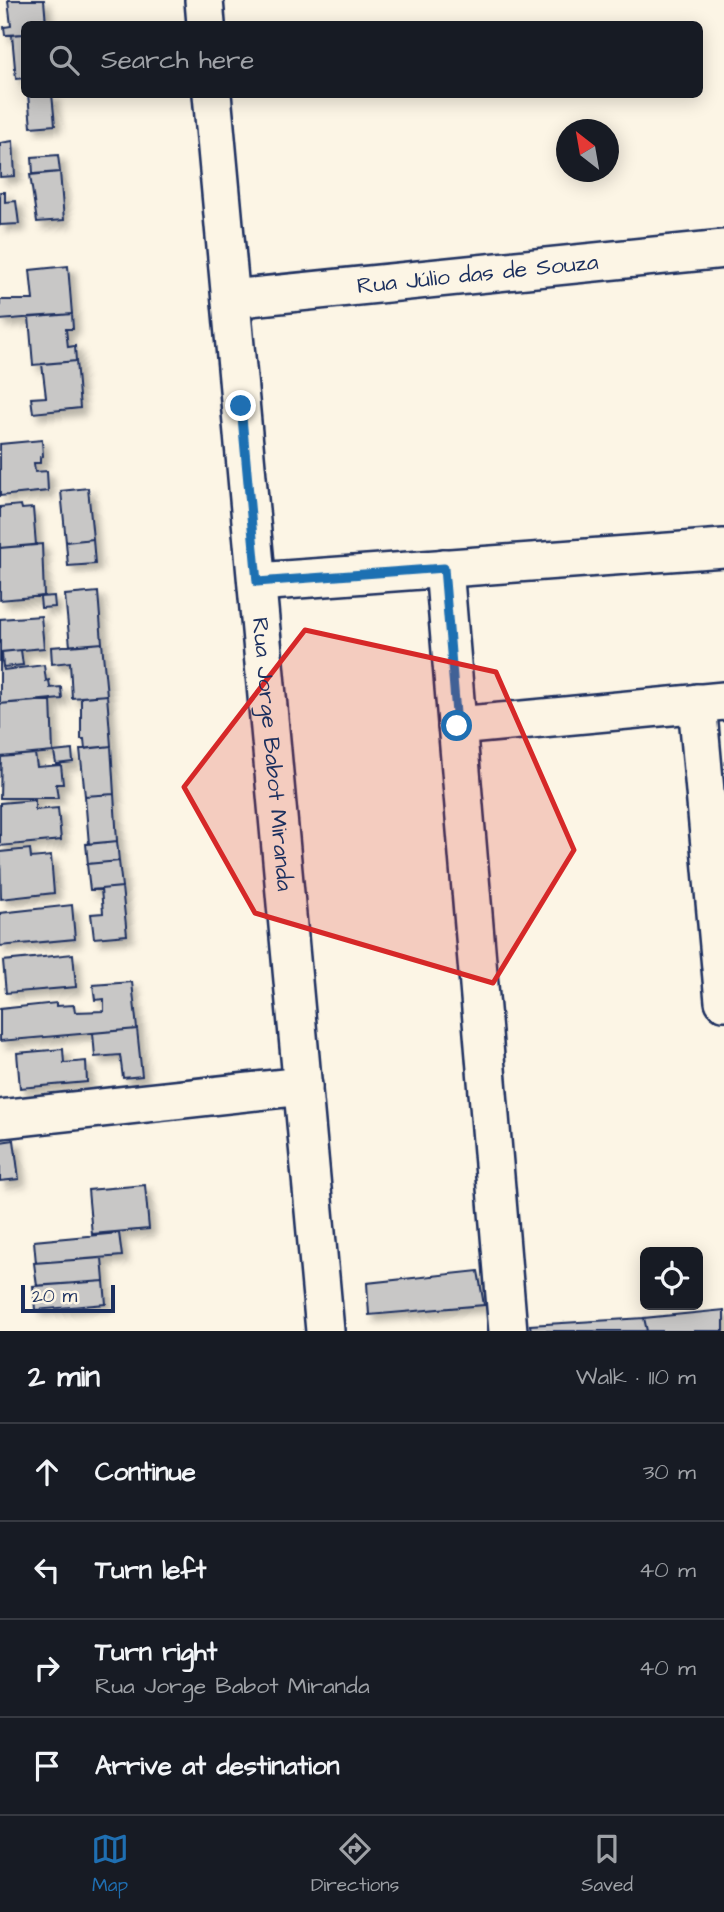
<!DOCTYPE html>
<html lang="en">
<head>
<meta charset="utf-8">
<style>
	:root { --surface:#171b24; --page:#20242c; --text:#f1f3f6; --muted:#9ea1a6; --line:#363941; --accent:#1f6fb2 }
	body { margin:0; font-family:"Architects Daughter",sans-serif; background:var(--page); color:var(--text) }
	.controls { position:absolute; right:21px; bottom:21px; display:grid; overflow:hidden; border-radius:10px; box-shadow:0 4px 18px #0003 }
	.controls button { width:63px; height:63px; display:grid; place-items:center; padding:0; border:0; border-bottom:2px solid var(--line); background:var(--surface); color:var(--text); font:35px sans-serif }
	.compass { position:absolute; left:556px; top:119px; width:63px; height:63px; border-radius:50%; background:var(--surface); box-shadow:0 4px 18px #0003; rotate:329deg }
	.scale { position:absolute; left:21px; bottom:18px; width:94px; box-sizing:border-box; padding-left:7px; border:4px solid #1b2f5e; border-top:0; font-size:19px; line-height:24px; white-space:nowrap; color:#1b2f5e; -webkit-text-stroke:5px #fcf5e5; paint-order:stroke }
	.stop { position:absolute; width:21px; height:21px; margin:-16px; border:5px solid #1f6fb2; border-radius:50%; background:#fff }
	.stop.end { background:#1f6fb2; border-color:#fff; box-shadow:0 2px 7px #0008 }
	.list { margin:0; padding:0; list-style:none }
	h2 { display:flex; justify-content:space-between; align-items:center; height:91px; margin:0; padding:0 28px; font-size:30px }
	h2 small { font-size:23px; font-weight:400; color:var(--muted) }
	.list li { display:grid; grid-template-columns:46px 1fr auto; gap:21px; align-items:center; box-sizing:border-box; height:98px; padding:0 28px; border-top:2px solid var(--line) }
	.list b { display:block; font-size:26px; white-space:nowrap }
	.list p { margin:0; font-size:23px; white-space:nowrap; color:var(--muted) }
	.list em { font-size:23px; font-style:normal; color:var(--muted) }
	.icon { flex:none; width:38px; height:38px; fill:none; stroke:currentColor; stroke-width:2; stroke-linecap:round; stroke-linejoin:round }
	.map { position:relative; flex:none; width:724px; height:1331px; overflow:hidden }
	.search { position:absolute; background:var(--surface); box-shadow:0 4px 18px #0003; left:21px; right:21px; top:21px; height:77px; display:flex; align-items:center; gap:18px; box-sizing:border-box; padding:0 24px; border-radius:10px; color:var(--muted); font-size:26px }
	.sheet { height:483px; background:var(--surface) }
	nav { display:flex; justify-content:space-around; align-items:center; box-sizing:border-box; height:98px; border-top:2px solid var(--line); background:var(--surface); font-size:19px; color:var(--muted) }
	nav a { display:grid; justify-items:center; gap:4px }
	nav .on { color:var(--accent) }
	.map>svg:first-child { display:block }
</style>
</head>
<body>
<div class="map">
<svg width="724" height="1331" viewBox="0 0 724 1331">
	<defs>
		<filter id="shadow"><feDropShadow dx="6" dy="6" stdDeviation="3.5" flood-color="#0004"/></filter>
	</defs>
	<rect width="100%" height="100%" fill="#fcf5e5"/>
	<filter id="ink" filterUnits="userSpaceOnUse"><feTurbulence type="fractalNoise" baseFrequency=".0143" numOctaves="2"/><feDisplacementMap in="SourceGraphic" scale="14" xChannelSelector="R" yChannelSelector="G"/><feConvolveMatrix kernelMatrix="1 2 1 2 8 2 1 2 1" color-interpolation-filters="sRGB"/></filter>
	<g filter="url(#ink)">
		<path fill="#c8c7c6" stroke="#1b2f5e" stroke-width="2" filter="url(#shadow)" d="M8,0H44L46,24H24V34L5,35L4,27L11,26Z
			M24,34V78L16,79L12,35Z
			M28,94H52L55,125L31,127Z
			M13,141L15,176L0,177V143Z
			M58,155L60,172L33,174L32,157Z
			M60,172L64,220L37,222L30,175Z
			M0,192H5V202L16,201L19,224L0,225Z
			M68,266L72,314L0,320V300H33L30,270Z
			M72,314L73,329H66L68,347L75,346L76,361L33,365L29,317Z
			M76,361L80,408L33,413L31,398L46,397L42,364Z
			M42,440L43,456L40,457V463H34L35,472L47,471L48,491L0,496V444Z
			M88,488L93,539L66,542L61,491Z
			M21,505L22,509L33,508L36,545L0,548V507Z
			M93,539L95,564L68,566L66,542Z
			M42,544L44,596L0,600V548Z
			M98,592L102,643L70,646L65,595Z
			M54,596L55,607L41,608L40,597Z
			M41,616L44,648L0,652V619Z
			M102,643L107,695L72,698L70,662L52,664L51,647Z
			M21,650L23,665L3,667L2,652Z
			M0,652L4,670L44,665L46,681L49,680L50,688L61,687L62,699L0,704Z
			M107,695L111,746L85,749L84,739H81V697Z
			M51,699L53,752L0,757V704Z
			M111,746L114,794L85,796L80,749Z
			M72,750L73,762L56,764L54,752Z
			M35,754L37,767L61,765L63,784H56L58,798H0L1,757Z
			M114,794L117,841L89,844L85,796Z
			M35,800V810L58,808L61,840L0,846V803Z
			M117,841L119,861L88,864L86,844Z
			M30,849L31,858L51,856L54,893L1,899L0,852Z
			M119,861L122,887L90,890L87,864Z
			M122,887L127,935L94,938L91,914L103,913L101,889Z
			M72,905L75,939L0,946V913Z
			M73,954L76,987L6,993L3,961Z
			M132,982L137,1029L0,1041V1009L56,1003V1006L74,1005L75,1012L104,1011V999L95,1000L93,985Z
			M137,1029L142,1076L123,1078L120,1055L95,1057L93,1033Z
			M63,1049L64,1063L86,1061L87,1082L20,1088L17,1053Z
			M14,1140L19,1179L0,1181V1142Z
			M145,1185L149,1229L92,1234L88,1190Z
			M119,1233L122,1256L36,1263L34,1241Z
			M102,1258L104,1281L37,1286L34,1263Z
			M478,1271L484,1305L369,1315L367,1283Z
			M104,1281L106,1304L35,1310L33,1286Z
			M724,1310V1331H647L644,1318Z
			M644,1318L647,1331H531L530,1325Z"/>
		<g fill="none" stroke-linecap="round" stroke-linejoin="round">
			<defs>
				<g id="minor">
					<path d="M204,0L206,24"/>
					<path id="s1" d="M212,94L325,1331"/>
					<path id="s2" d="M231,299L724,249"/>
					<path d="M444,568L508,1331"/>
					<path d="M257,582L724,548"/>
					<path d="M697,703L724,1001"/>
					<path d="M457,726L724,701"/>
					<path d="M0,1119L303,1086"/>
				</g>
			</defs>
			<use href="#minor" stroke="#1b2f5e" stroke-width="42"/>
			<use href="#minor" stroke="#fcf5e5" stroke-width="37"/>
		</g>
	</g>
	<g fill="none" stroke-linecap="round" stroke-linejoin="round" filter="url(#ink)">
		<path stroke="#1f6fb2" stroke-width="9" d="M241,406L257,582L444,568L457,726"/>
	</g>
	<path fill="#d62828" fill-opacity="0.2" stroke="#d62828" stroke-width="5" stroke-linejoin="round" d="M305,630L496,672L574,850L493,983L255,913L184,787Z"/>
	<g text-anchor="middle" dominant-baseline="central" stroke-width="6" stroke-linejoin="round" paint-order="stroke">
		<g font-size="23" fill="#1b2f5e" stroke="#fcf5e5">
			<text stroke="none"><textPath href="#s2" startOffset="248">Rua Júlio das de Souza</textPath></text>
			<text stroke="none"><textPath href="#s1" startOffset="663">Rua Jorge Babot Miranda</textPath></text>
		</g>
	</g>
</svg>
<div class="controls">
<button><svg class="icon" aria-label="locate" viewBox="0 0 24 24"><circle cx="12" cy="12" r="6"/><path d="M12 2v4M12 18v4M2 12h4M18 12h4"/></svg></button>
</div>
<svg class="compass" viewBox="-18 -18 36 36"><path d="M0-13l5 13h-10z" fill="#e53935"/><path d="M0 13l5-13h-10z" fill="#9ea1a6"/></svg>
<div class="scale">20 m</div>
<div class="stop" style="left:457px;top:726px"></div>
<div class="stop end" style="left:241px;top:406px"></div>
<div class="search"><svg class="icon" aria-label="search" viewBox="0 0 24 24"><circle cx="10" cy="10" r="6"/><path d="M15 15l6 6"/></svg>Search here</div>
</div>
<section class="sheet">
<h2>2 min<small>Walk · 110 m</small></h2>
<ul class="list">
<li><svg class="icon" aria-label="ahead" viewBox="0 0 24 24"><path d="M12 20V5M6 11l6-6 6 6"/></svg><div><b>Continue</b></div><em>30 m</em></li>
<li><svg class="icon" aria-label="left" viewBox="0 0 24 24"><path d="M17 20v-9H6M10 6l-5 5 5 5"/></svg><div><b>Turn left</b></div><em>40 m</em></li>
<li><svg class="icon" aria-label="right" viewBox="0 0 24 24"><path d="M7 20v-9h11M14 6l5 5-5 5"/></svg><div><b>Turn right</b><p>Rua Jorge Babot Miranda</p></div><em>40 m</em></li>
<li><svg class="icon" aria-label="arrive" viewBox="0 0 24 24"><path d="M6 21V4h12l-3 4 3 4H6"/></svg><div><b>Arrive at destination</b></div></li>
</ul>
</section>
<nav>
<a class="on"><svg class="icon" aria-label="map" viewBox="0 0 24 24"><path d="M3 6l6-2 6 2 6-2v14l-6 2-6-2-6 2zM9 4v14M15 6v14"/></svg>Map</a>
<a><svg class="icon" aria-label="directions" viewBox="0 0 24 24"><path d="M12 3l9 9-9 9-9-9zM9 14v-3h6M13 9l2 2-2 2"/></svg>Directions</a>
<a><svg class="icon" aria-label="saved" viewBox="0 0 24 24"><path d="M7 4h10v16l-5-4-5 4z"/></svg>Saved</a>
</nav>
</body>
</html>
